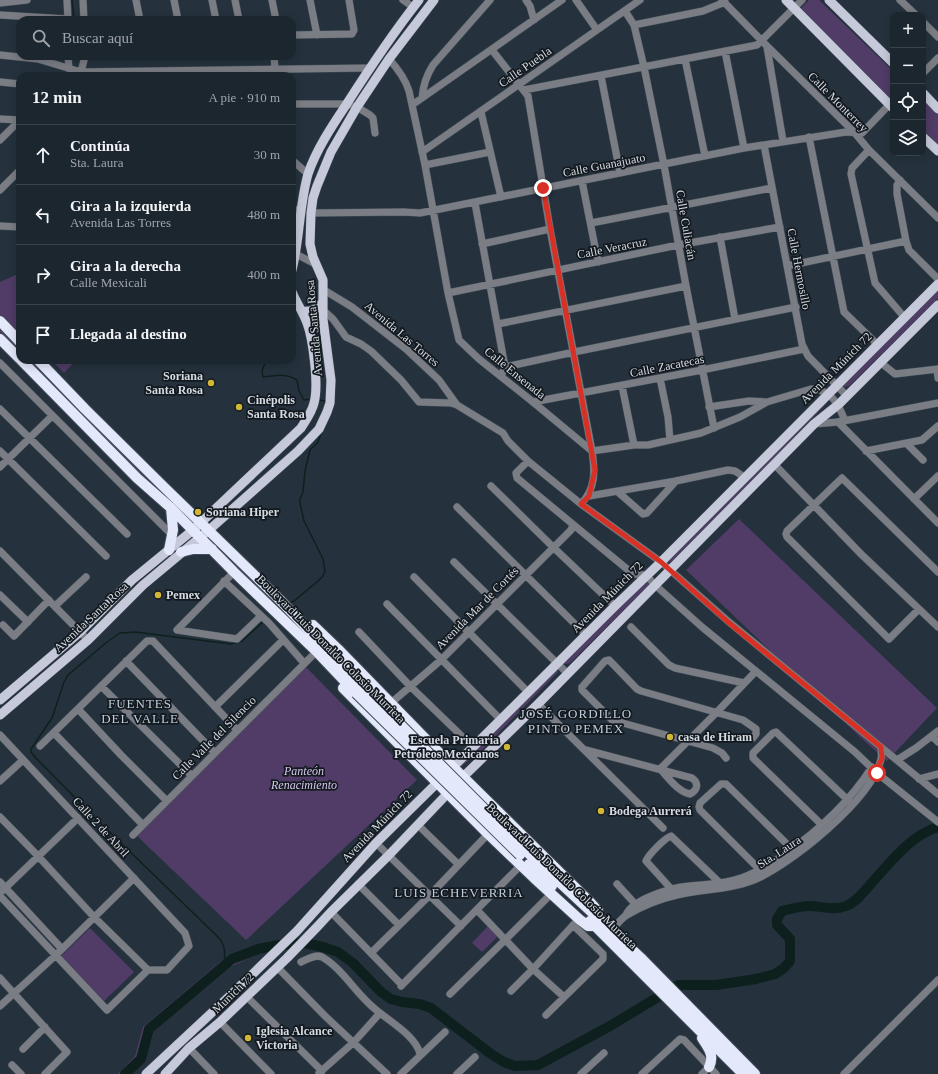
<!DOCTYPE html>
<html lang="es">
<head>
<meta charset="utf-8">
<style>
	:root { --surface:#1c262e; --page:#252e36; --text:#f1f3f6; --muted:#a0a5aa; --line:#3a434a }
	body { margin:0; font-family:Georgia,serif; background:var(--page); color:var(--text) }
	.controls { position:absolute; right:12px; top:12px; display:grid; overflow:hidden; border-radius:8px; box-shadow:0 2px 10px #0003 }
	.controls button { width:36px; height:36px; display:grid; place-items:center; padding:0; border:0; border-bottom:1px solid var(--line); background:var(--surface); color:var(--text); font:20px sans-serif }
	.stop { position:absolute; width:12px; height:12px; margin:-9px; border:3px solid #d93025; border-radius:50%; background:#fff }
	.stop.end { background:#d93025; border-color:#fff; box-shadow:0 1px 4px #0008 }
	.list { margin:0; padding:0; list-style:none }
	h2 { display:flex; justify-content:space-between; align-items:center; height:52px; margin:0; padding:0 16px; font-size:17px }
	h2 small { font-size:13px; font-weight:400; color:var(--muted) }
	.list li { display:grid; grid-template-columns:26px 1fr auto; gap:12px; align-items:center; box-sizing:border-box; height:60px; padding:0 16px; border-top:1px solid var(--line) }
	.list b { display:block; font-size:15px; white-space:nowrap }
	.list p { margin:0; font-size:13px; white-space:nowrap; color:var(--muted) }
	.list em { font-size:13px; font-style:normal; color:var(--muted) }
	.icon { flex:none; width:22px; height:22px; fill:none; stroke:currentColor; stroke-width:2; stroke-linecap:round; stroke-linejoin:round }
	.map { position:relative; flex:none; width:938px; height:1074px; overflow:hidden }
	.search { position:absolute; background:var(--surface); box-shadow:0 2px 10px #0003; left:16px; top:16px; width:280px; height:44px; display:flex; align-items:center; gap:10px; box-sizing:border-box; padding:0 14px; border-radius:12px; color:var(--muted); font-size:15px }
	.panel { position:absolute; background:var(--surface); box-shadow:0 2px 10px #0003; left:16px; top:72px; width:280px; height:292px; border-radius:12px }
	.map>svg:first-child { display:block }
</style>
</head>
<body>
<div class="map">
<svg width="938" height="1074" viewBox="0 0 938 1074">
	<rect width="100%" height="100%" fill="#25323d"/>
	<path fill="#503c66" d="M809,0H819L893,71V105L799,10Z
		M923,100L938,114V150L923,135Z
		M20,273V333L0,317V282Z
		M938,284V298L849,386L845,387L843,385Z
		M0,328L20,348V356L0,335Z
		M24,360H32L70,399Z
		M51,360H76L64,373Z
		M828,399V402L673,563L669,562L668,561Z
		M86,416L160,489L177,508L111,447Z
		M739,519L937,708L887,761L860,737L686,570Z
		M205,535H207L379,705L310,640Z
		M645,578L650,584L570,663L567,664L562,663Z
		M305,666L417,780L246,940L136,835Z
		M556,667L558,672L483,749L458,769H456Z
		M488,926L498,936L482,952L472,943Z
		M90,928L134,972L104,1001L61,956Z
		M284,939L304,943L283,949L261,952L230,967L154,1030L145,1062L132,1074H118L135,1056L143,1027L220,962L237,952L261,944Z"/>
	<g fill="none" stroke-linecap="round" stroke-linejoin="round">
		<path stroke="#0e201d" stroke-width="1.5" d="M72,0L74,20
			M292,318L295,313
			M266,360L262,371L263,377C276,375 286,373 297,380L299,391L304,400L311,399
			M319,400L326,401
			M288,604L294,601L318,581L323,576L325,571L323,559L304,521L300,503V499L303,492L305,471L310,450L318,442L321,433
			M224,965C225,954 226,945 218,937L90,813L35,757L31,752V749L52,718L64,682L68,675L107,642L120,633L135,632L231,644L242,641L264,621"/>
		<path stroke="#0e201d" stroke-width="10" d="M125,1074L141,1059L149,1029L232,959L258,949L279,945L304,943L323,947L338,952L353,963L381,992L391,999L402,1002L420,1004L431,1008L491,1054L504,1062L515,1066L538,1065L610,1026L678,985H716L756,979L775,974L784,968L790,961V939L777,925V919L782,911C791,909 800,906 809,906C821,906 834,911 846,906C855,903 863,893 869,886C888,865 910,835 938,827"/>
		<defs>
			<path id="minor" d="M67,0L68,20
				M83,0L84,20
				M136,0L140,20
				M174,0L178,20
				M212,0L216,20
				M235,0L239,20
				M272,0L276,20
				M310,0L317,35
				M403,0L413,7
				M526,0L530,6L534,20
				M576,0L597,30
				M722,0L767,46L854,132L869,150L938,218
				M900,0L916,15
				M0,3L27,0
				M625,11L634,25L703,11L725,2
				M0,15L68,19
				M923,22L938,37
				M634,25L644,67L664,165L686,286L714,428
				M292,35L352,34L354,30L349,0
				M767,47L783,141
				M492,50L528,96L550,229L592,451C595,471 596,488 581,504
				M725,51L744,148
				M0,55L38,59L81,72L370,68
				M68,56L69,69
				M274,56L275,69
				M389,59C398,69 405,78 409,91L425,165L448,293L459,340L479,359L533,402L592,451L634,445H648L701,433L740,417L767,402L811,389C831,389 839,405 845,421
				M685,59L705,156
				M923,73L938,58
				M80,76L85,56
				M601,76L620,173
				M0,82L20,84
				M524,90L757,45L802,0
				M422,98C423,85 426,76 433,65L490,0
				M292,104H347L357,107L370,115L373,118L375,133
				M412,105L562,0
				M481,112L501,197
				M0,119L20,120
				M809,137L844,312L878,345
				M0,140L20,120
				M764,145L802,344L808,356L847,396
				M869,150L852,168L851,174L875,283L905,318
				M422,152L640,0
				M292,160L308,174
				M425,165L490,152
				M900,180L897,185V194L906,241L909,250L938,279
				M582,181L598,262
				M0,190L20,170
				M475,203L505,367L501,376
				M292,207L300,214
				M311,213L404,212L420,213L744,148L846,132L862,133L890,104
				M591,223L772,188
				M0,226L20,227
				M720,237L735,319
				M482,244L550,229
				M292,252L317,265
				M787,266L906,241
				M324,290L352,307L406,349L439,380L457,405
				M448,293L678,245L780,227
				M322,309L333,319L346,337L361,344L371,351L401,380L419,402L451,403L457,405L503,433L508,441L528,461L581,504L661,562L729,622L938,794
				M498,324L686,286
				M880,362L895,374L938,369
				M0,363L172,535
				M505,367L574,352L796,307
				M937,369L938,378
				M660,378L668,417L670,440
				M622,386L634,445
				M533,402L702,370L804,349
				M709,407L749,401L767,402
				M0,409L127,534
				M838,422L938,523
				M814,424L838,422L938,403
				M907,444L923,460
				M0,451L106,556
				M866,451L922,440L938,426
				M528,461L516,473L517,478L633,574L646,575L655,585L702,627L855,752L877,773L938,822
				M775,465L861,554L938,627
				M0,467L52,416
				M491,486L553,547L615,606
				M618,492L643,514L647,513L676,481
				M589,496L676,481L728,470L735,471L744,477
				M914,499L938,476
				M457,507L586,635
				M0,551L88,640
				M454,562L568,674
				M234,572L177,630L237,639L261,616
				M414,577L528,692
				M224,581L269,623L304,663
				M0,595L28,622
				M387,604L501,720
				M55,606L86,577
				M919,609L889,639L787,537L786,534L787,531L842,478L938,572
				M3,625L14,636L49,600
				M631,627L669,665L675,668L744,683
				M359,632L410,686L473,747
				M126,661L215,753
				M101,686L192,776
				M391,703L441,660L571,530L573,525
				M538,704L663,828
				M215,707L283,640
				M78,709L121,755L167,801
				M54,733L143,825
				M0,735L185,933L189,946L167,970H148L107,1010L0,896
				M932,736L938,742
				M40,746L147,641H153L237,730
				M586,750L692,778C699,783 698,790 690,794C678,792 668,777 660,769L717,712L756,671
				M726,758L722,753L713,748L612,720L582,690V687L605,661L609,660L637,689L641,691L743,720L756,729V734L753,738
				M897,760L916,748L938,731
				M919,779L938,774
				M0,781L23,760
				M0,817L38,856L94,917L148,970
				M418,825L458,864
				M825,828L753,758V753L773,733L776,732L850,802
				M133,835L312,656
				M376,843L461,926
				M763,873L700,810L699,807L700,803L721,784H726L795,852
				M0,882L62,949
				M358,884L399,925
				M617,884L637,906
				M674,892L646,861C649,854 665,838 671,836L722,885
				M0,893L78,818
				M477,910L533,969L564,997
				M331,912L402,985
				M626,915C632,900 666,890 681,887C701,884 722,885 741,878C757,873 770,864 784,855C818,831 849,803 872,767
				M612,930C616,926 621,918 627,915C642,906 659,899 677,895C703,889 729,890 754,880C792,864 872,799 881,759C882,756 881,751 881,747
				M371,953L430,895L488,834
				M301,962C307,959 316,954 322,957C343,969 356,994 375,1009C389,1021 416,1036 420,1054
				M276,968L281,971L325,1016L387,1074
				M0,978L67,1052L45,1074
				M401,986L521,865
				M511,991L533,969L575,923
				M450,994L505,940L551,894
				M247,997L322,1071
				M0,1006L55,956L134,878
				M546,1015L603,959V954L573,925
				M220,1022L271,1074
				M189,1048L214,1074
				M23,1049L45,1027
				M12,1065L21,1074
				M319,1073L354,1042L380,1013
				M401,1074L445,1032
				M457,1074L475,1057
				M581,1074L604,1053
				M642,1074L680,1039L684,1040L716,1074
				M702,1074L709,1067
				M844,1074L938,980"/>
			<path id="major" d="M786,0L893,108
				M829,0L893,63
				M923,93L938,109
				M923,137L938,151
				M292,270C300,238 299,206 308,174C316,150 332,126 346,105C369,69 393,33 419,0
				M302,311C311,312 316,310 322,303
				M0,700L80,632L132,580L193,530L301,428C306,420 312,412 314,403C319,386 313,339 307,323C303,312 296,302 292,292
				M0,715L88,640L143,585L209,530L298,451L319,429L327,412L330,403L331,380L323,319V280L313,257L310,244L311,213L313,198L317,186L331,152L357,107L389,59L434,0
				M453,767L615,606L661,562L938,284
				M463,777L538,704L814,424L839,404L938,305
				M146,1074L234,992L297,931L376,843L437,783
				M165,1074L189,1048L220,1022L287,958L317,927L331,912L389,855L448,793"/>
			<path id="highway" d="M0,321L20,342
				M0,339L20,359
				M21,360L137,478L171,508L234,572L318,653L356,693
				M38,360L85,409L165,488L279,599L362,686
				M169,550L173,530L171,508
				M181,552L193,549H212
				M313,625L338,649L453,767L590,902L598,911L599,919
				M343,688L488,834L534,878L579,919L588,926H595
				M526,851L642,959L755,1074
				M529,864L552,886
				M590,921L743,1074
				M702,1038C708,1048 715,1055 709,1067"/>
		</defs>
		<use href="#minor" stroke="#414d58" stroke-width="8"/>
		<use href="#major" stroke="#414d58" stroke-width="10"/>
		<use href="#highway" stroke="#414d58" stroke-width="12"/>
		<use href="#minor" stroke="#7b7d84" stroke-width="7"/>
		<use href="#major" stroke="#c5c9d9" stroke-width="9"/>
		<use href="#highway" stroke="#e3e8fb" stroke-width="10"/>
		<defs>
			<path id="highway-bridge" d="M362,686L526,851
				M356,693L520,855"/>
		</defs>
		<use href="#highway-bridge" stroke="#414d58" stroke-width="12" stroke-linecap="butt"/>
		<use href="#highway-bridge" stroke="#e3e8fb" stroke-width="10"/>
	</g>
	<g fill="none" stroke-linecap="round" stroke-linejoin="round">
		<path stroke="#d93025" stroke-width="5" d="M543,188L595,470L589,496L581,504L661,562L728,622L881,747L882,758L876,772L877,773"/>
	</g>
	<g fill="#d2b736" stroke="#13191e" stroke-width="1.5">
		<circle cx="211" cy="383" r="4"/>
		<circle cx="239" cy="407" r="4"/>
		<circle cx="198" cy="512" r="4"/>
		<circle cx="158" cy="595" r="4"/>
		<circle cx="670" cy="737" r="4"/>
		<circle cx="507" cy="747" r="4"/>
		<circle cx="601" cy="811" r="4"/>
		<circle cx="248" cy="1038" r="4"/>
	</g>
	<g text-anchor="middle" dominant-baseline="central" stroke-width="3.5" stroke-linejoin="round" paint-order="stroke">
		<g font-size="12" fill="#d4dce3" stroke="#13191e">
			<text transform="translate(525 67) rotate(-35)">Calle Puebla</text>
			<text transform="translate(838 102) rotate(45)">Calle Monterrey</text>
			<text transform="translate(604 165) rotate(-11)">Calle Guanajuato</text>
			<text transform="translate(686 225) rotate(80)">Calle Culiacán</text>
			<text transform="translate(612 248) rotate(-11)">Calle Veracruz</text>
			<text transform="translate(799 269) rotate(79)">Calle Hermosillo</text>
			<text transform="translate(314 328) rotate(-95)">Avenida Santa Rosa</text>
			<text transform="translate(402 334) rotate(40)">Avenida Las Torres</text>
			<text transform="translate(667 366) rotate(-11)">Calle Zacatecas</text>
			<text transform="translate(836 368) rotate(-45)">Avenida Múnich 72</text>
			<text transform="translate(515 373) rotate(39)">Calle Ensenada</text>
			<text transform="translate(607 597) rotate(-45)">Avenida Múnich 72</text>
			<text transform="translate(477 608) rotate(-45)">Avenida Mar de Cortés</text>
			<text transform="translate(91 617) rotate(-43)">Avenida Santa Rosa</text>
			<text transform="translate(331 649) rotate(45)">Boulevard Luis Donaldo Colosio Murrieta</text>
			<text transform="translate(214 738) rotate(-45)">Calle Valle del Silencio</text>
			<text transform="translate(377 826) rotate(-46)">Avenida Múnich 72</text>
			<text transform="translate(101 827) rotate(47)">Calle 2 de Abril</text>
			<text transform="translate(779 852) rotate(-33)">Sta. Laura</text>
			<text transform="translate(562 876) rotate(44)">Boulevard Luis Donaldo Colosio Murrieta</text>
			<text transform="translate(233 993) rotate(-44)">Munich 72</text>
		</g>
		<g font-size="12" font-weight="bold" fill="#d4dce3" stroke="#13191e" text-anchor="start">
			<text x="203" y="376" text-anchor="end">Soriana<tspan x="203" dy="14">Santa Rosa</tspan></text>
			<text x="247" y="400">Cinépolis<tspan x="247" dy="14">Santa Rosa</tspan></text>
			<text x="206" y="512">Soriana Hiper</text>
			<text x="166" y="595">Pemex</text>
			<text x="678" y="737">casa de Hiram</text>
			<text x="499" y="740" text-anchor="end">Escuela Primaria<tspan x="499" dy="14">Petróleos Mexicanos</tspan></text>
			<text x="609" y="811">Bodega Aurrerá</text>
			<text x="256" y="1031">Iglesia Alcance<tspan x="256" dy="14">Victoria</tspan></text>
		</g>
		<g font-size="12" font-style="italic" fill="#d8c7f0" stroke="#13191e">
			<text x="304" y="771">Panteón<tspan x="304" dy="14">Renacimiento</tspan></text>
		</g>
		<g font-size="13" letter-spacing="1" fill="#becedc" stroke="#13191e">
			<text x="140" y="703">FUENTES<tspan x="140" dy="15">DEL VALLE</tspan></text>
			<text x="576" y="713">JOSÉ GORDILLO<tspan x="576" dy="15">PINTO PEMEX</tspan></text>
			<text x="459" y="892">LUIS ECHEVERRIA</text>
		</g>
	</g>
</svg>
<div class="controls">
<button>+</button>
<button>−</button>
<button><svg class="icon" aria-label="locate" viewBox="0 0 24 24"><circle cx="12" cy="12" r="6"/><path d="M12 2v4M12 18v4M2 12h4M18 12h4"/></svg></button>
<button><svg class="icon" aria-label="layers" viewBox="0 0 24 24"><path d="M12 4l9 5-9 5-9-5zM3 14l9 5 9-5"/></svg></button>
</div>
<div class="stop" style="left:877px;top:773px"></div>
<div class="stop end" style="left:543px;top:188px"></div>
<div class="search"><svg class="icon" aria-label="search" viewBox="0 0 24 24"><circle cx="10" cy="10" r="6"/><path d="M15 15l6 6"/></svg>Buscar aquí</div>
<section class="panel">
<h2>12 min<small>A pie · 910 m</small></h2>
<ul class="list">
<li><svg class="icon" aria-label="ahead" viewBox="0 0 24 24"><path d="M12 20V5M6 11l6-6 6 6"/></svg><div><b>Continúa</b><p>Sta. Laura</p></div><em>30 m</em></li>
<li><svg class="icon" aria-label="left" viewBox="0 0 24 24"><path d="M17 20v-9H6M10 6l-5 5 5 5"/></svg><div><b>Gira a la izquierda</b><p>Avenida Las Torres</p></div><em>480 m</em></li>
<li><svg class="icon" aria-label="right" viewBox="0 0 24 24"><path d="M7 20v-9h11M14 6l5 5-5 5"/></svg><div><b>Gira a la derecha</b><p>Calle Mexicali</p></div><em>400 m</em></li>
<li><svg class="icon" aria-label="arrive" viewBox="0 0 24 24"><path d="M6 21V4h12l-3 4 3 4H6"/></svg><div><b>Llegada al destino</b></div></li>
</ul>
</section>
</div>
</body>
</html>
